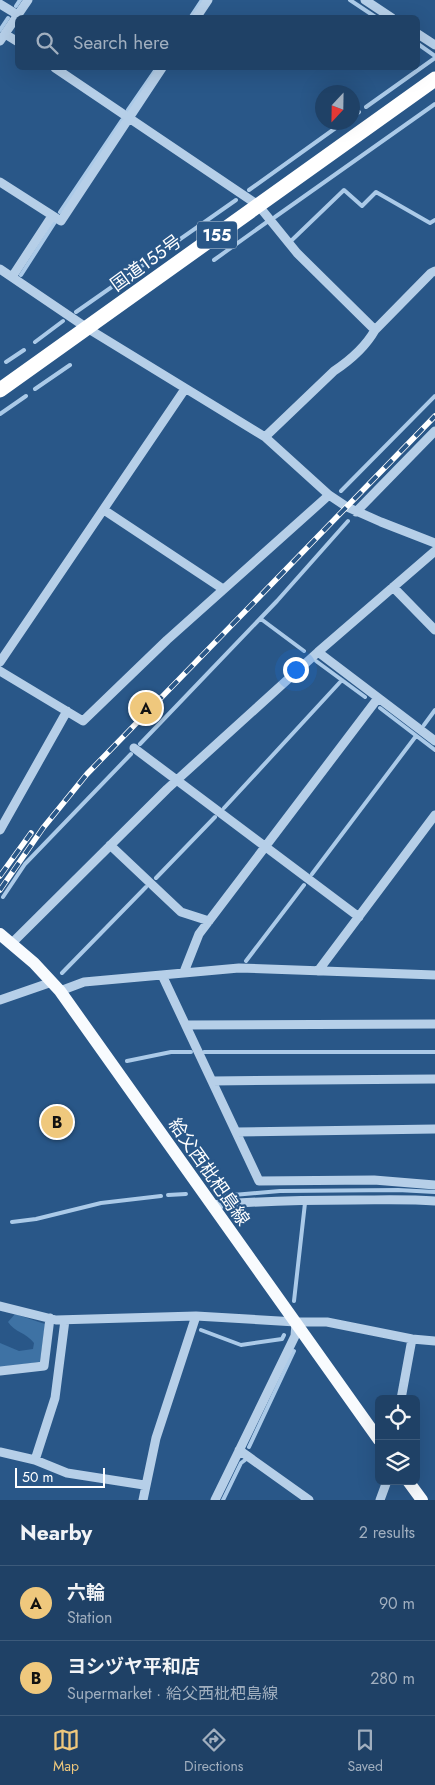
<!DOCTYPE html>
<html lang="en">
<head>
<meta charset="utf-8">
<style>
	:root { --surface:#1f4166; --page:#2c4c6f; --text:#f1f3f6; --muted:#a1afbf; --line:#3c5a7a; --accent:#efc87d }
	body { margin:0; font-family:Jost,"Noto Sans JP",sans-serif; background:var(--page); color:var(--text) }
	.controls { position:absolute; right:15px; bottom:15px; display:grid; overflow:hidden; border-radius:8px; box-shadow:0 5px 20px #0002 }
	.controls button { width:45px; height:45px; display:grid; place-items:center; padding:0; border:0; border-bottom:1px solid var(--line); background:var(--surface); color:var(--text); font:25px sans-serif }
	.compass { position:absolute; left:315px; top:85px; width:45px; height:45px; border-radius:50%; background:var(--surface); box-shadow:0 5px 20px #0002; rotate:202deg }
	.scale { position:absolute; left:15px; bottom:12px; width:90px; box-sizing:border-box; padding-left:5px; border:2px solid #fff; border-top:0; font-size:14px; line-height:18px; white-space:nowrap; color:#fff; -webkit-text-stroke:4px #295788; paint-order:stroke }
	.you { position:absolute; left:295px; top:669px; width:18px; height:18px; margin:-12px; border:4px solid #fff; border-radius:50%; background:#1a73e8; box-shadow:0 0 0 8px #1a73e833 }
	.badge { display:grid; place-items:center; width:32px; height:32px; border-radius:50%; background:var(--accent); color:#111; font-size:16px; font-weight:700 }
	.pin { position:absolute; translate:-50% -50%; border:2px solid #fff; box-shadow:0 1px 5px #0006 }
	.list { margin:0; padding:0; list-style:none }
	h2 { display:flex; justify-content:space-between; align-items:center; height:65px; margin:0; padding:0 20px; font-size:21px }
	h2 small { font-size:16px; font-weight:400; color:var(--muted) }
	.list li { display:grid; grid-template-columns:32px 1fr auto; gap:15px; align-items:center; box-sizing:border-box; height:75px; padding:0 20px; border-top:1px solid var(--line) }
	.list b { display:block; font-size:19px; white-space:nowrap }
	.list p { margin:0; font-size:16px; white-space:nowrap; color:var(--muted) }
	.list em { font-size:16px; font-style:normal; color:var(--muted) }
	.icon { flex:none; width:28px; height:28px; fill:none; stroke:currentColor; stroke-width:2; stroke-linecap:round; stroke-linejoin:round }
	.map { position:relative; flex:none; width:435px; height:1500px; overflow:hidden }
	.search { position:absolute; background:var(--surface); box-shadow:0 5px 20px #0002; left:15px; right:15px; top:15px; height:55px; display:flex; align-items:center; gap:12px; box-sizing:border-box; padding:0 18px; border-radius:8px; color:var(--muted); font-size:19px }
	.sheet { height:215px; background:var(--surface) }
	nav { display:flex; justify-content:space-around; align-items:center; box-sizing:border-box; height:70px; border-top:1px solid var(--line); background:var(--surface); font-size:14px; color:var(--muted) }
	nav a { display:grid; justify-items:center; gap:2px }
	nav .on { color:var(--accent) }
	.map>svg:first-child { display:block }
</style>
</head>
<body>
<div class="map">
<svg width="435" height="1500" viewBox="0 0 435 1500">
	<rect width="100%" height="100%" fill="#295788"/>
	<path fill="#3e72a4" d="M15,1314L45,1324L40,1362L0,1367V1343L19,1351L33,1349L34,1343C27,1333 14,1332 8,1322Z"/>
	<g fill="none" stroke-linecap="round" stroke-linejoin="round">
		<path stroke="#abcae8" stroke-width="4" d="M350,0L377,18
			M16,6L20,0
			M190,18L202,0
			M0,30L8,18
			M418,44L435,56
			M366,107L435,58
			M128,110L157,68
			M352,117L359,112
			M249,190L344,122
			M60,212L122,120
			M275,217L435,104
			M292,240L344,190L362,206L376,192L430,223L435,220
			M214,260L267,222
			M21,275L55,222
			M76,312L236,200
			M35,342L63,321
			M6,362L24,350
			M35,389L70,365
			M0,414L26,396
			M341,491L435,396
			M261,619L304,651
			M316,661L365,697
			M380,708L435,750
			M424,725L435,710
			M140,744L277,601L348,521
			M224,808L342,680
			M312,874L416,736
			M156,878L215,817
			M3,897L25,864L131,754
			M246,961L304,885
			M62,973L146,887
			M204,1052H435
			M127,1061L171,1052H191
			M168,1195L186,1194
			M222,1196L280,1191L398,1190L435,1192
			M12,1222L36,1219L101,1203L161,1196
			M294,1301L305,1203
			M201,1330L241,1345L282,1339L284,1335
			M249,1447L294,1351
			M223,1500L241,1463L245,1460"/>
		<path stroke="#b6cfe8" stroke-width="9" d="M365,0L392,18
			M0,4L18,15
			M196,18L208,0
			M5,34L18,42
			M418,34L435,45
			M0,41L28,0
			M55,68L258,205L297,253L375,330
			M0,182L61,221L162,68
			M0,269L87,328L265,437L329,495L347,507L381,522L435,543
			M12,277L52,216
			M265,437L334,371C349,361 366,346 375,330L431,273L435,271
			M104,510L223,589
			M356,512L435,431
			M393,587L435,630
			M318,652L435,741
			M0,662L185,389
			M0,671L83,721L167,640L329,495
			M134,748L359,917
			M0,830L67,711
			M110,845L181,912L209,921
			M11,944L167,789L318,652L435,551
			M318,971L435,815
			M184,972L199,934L378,698
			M162,975L259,1181L374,1180L435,1185
			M60,991L84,982L239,968L435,975
			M0,1000L52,982
			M186,1025L435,1024
			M212,1081L435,1079
			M236,1132L435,1129
			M211,1205C259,1201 306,1200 354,1200C381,1200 408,1199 435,1201
			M0,1306L56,1320L196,1316L296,1322H327L412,1339L435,1341
			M0,1371L44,1366L50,1318
			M401,1399L412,1339
			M239,1450L309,1500
			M0,1452L35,1460L67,1473L144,1485
			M35,1460L55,1398L65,1320
			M143,1500L156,1438L196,1316
			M215,1500L295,1336L296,1323
			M380,1500L387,1481"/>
		<path stroke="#f8fbfe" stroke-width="12" d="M0,934L34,963L60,991L379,1440
			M408,1481L422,1500"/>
		<path stroke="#fff" stroke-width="15" d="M0,390L435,79"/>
		<defs>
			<path id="rail" d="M0,876L31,833
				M0,890L43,828L87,774L435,416"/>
		</defs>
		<use href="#rail" stroke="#fff" stroke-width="5.5"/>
		<use href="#rail" stroke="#295788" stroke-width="4" stroke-dasharray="11" stroke-linecap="butt"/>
	</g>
	<g text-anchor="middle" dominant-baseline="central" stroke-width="4.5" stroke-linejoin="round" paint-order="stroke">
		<rect fill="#295788" stroke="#bfcddb" stroke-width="1" x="197" y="221.5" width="40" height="27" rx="4"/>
		<g font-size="16" font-weight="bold" fill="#fff">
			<text x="217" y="235">155</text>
		</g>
		<g font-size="18" fill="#fff" stroke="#295788">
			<text transform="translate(146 263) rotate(-36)">国道155号</text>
			<text transform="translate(209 1172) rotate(55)">給父西枇杷島線</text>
		</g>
	</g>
</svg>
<div class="controls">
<button><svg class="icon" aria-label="locate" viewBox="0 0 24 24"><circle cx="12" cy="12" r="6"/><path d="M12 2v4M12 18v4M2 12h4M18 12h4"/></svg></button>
<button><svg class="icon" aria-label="layers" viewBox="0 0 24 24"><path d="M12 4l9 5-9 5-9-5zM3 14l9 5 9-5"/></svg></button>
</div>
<svg class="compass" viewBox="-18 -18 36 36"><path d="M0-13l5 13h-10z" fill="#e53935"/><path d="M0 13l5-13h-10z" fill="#a1afbf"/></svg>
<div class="scale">50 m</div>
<div class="you"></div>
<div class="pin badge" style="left:146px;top:708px">A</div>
<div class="pin badge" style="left:57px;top:1122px">B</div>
<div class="search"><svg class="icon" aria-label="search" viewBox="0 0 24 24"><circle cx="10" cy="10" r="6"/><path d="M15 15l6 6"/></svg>Search here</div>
</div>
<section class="sheet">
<h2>Nearby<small>2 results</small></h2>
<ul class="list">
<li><span class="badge">A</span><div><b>六輪</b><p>Station</p></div><em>90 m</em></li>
<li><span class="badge">B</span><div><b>ヨシヅヤ平和店</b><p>Supermarket · 給父西枇杷島線</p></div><em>280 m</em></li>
</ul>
</section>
<nav>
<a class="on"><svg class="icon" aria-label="map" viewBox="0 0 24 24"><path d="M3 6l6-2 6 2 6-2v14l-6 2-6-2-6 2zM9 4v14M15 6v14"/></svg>Map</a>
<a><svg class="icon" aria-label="directions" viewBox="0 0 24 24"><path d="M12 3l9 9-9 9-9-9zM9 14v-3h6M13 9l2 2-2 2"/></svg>Directions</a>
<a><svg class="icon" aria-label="saved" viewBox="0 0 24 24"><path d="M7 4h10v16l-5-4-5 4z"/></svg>Saved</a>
</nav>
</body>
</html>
